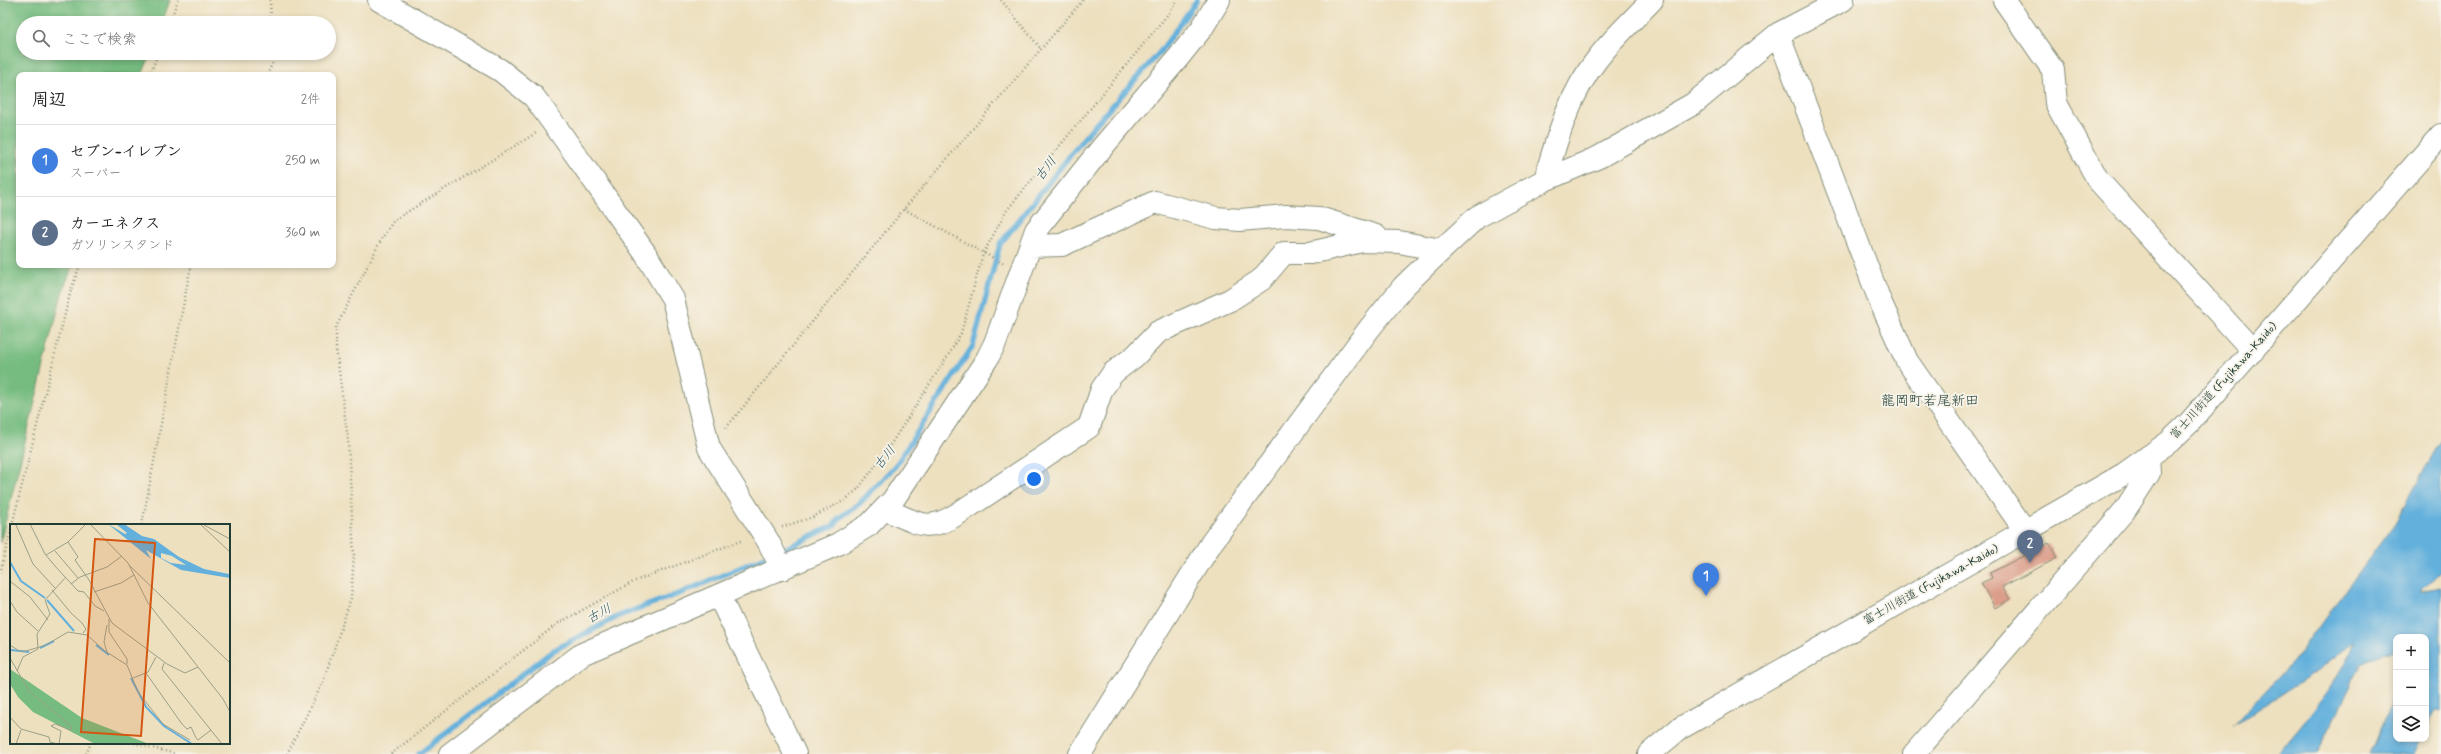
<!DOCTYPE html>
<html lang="ja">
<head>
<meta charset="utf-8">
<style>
	:root { --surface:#fff; --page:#f6f6f6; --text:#222; --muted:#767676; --line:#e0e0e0; --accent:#0b8043 }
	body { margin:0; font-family:Mynerve,"Klee One",sans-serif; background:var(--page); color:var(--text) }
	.controls { position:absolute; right:12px; bottom:12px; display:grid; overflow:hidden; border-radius:8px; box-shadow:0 2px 6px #0003 }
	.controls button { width:36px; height:36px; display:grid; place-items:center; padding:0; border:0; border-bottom:1px solid var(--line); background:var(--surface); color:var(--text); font:20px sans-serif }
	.you { position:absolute; left:1034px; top:479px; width:14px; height:14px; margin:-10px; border:3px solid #fff; border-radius:50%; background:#1a73e8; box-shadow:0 0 0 6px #1a73e833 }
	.badge { display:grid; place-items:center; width:26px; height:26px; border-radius:50%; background:var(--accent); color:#fff; font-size:13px; font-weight:700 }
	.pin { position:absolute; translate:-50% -33px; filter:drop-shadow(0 1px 2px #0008) }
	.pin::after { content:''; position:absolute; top:21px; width:14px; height:12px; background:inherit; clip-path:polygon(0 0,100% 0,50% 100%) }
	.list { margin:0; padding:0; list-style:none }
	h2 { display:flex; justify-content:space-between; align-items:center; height:52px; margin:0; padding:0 16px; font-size:17px }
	h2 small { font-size:13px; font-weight:400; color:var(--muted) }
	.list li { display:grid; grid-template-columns:26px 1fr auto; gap:12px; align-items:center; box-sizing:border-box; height:72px; padding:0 16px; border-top:1px solid var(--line) }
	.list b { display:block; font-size:15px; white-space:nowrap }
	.list p { margin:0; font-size:13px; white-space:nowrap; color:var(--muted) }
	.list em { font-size:13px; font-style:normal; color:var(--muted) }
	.icon { flex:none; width:22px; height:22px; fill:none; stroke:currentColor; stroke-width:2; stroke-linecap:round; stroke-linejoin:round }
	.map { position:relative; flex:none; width:2441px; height:754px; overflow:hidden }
	.search { position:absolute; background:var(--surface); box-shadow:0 2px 6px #0003; left:16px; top:16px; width:320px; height:44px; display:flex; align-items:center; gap:10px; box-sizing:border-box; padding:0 14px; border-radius:22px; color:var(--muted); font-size:15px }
	.panel { position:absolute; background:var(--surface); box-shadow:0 2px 6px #0003; left:16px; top:72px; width:320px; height:196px; border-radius:8px }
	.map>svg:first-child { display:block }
</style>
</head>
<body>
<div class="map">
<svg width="2441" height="754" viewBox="0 0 2441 754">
	<rect width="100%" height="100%" fill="#f7f3e8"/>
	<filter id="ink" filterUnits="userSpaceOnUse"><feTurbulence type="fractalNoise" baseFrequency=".025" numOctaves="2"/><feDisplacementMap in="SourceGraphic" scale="8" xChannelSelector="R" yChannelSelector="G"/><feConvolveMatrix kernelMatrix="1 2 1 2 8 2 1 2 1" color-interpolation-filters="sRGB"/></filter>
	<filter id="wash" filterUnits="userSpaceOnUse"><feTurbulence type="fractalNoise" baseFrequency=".012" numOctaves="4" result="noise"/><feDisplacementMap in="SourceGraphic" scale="16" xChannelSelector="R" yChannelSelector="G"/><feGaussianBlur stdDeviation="0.9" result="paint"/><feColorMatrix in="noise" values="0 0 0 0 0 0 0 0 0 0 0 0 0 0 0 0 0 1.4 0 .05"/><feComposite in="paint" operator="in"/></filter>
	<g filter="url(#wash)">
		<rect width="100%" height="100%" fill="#ede0bf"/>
		<path fill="#76bc80" stroke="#4a7c5a" d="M0,0H170L162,23H23V53H151L142,75H19V265H73L62,293L0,543Z"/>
		<path fill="#63b0dc" stroke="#417688" d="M2441,440V571L2420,592L2441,588V711L2436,710L2426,730V637H2396V651L2381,654L2362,663L2317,754H2278C2306,720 2339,683 2355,641L2312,675L2232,726L2293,662L2395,523Z
			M2396,693V739H2421L2414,754H2369Z"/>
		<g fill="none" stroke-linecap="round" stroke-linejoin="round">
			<path stroke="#63b0dc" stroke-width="5.5" d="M778,552L835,525L838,519L859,504L896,465L973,346L1000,244L1087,134L1160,52L1197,0
				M419,754L554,650L621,615L681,593L770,555"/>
		</g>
		<g id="blocks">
			<path fill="#dc9e8a" d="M2049,543L2057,558L2002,587L2010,599L1995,608L1981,583L1992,578L1990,573Z"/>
		</g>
	</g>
	<g filter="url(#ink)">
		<use href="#blocks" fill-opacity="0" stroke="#868e7a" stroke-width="1"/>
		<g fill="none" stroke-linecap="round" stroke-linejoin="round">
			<defs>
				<path id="minor" d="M379,0L500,70L534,97L561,134L645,253L673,299L709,448L768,541L782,569
					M2004,0L2053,70L2056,103L2098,180L2253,351
					M1778,34L1880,301L1907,361L2026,532
					M1545,180C1557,137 1570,93 1598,58C1614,37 1634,19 1652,0
					M1030,246L1062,245L1155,202L1216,218L1240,220L1286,216L1319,218L1376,236
					M891,512C919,524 928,532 956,515L1089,427L1102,389L1113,373L1135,356L1158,332L1230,300L1261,280L1284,253H1310L1362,241L1399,242L1441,250
					M719,596L795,754
					M450,754L582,654L838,544L869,525L893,500L987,359L995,343L1036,230L1100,150L1178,58L1202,28L1219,0
					M1080,754L1212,542L1369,329L1403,287L1433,258L1477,217L1545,180L1599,157L1693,104L1778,34L1843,0
					M1914,754L2125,510L2149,473L2148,457"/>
				<path id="major" d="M1649,754L1679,729L2124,474L2169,442L2189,423L2441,135"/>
			</defs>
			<use href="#minor" stroke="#868e7a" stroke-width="24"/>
			<use href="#major" stroke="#868e7a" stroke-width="24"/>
			<path stroke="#868e7a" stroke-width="2.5" stroke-dasharray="1 3" stroke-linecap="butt" d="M270,0L271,23
				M1001,0L1041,49
				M169,23L178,0
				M150,75L158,53
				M267,75L277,53
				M904,209L1004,264
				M726,428L904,209L1083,0
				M12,525L71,290L80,265
				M142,525L189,275L192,265
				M782,527L813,517L845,500L858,489L887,450L951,351L961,333L983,254L1007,210L1169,13L1177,0
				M0,573L11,529
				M134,743L176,754
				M86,754L91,743
				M287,754L323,682L351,598L354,556L348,440L336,348V327L382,238L394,220L536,133
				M391,754L557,624L635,581L743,540"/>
			<use href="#minor" stroke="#fff" stroke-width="22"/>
			<use href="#major" stroke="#fff" stroke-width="22"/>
		</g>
	</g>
	<g text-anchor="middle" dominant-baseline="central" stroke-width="3.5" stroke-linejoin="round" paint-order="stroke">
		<g font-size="12" fill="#1f3d34" stroke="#f7f3e8">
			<text transform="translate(2224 381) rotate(-48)">富士川街道 (Fujikawa-Kaido)</text>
			<text transform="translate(1931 585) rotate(-29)">富士川街道 (Fujikawa-Kaido)</text>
		</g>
		<g font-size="13" font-style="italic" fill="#305a5e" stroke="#f7f3e8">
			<text transform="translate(1046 169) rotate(-52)">古川</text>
			<text transform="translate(885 458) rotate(-51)">古川</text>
			<text transform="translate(599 614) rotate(-28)">古川</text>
		</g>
		<g font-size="14" fill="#1f3d34" stroke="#f7f3e8">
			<text x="1930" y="401">龍岡町若尾新田</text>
		</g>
	</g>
	<g transform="translate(10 524)">
		<rect width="220" height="220" fill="#ede0bf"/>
		<path d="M0,145L72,194L139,220H85L23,188L8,173L0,160Z" fill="#76bc80"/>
		<path d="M98,0L115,10L117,9L106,0H114L132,12L144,15L169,33L194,45L219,50L220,54L171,46L136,26L141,35ZM151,29L162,32L176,41L161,39L151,34Z" fill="#63b0dc" fill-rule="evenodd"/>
		<path fill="none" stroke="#63b0dc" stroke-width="2" d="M0,38L11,57L35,74M37,76L64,107M86,121L99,131M30,124L44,117M1,126L19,128M121,154L136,183L154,202L182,220"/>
		<path fill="none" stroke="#9b9f87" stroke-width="1" d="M20,0L35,30L45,42L68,67L74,68L85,82L94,87M80,0L118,39L138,79L213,175L220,188M190,0L220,28M6,1L23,40L45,64M194,1L220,15M58,18L68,33L65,36L79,56L102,99L157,140L175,149L188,143M45,27L68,54M36,31L58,18L75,1M119,41L220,139M0,57L20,73L38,96M61,60L70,53L97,43L112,32M42,66L61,89L72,99L76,105L73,109M84,68L111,59L124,51M0,77L7,88L28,107M99,95V108L117,135V140M0,121L9,127H16L36,121L58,108L77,111L95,127L117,141L128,168L153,200L180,216M97,128L94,118L97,101M0,134L19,167L62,203L61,206L45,200L41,202L51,207L49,220M154,139L152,145L212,220M7,147L13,133L28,125L27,110L40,90L35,76L55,54M136,149L172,200L177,205L181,203L186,214L188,216L201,206M123,154L138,148L146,133M0,193L11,205L39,213L40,218L48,220M6,220L11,206"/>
		<path fill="#d45610" fill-opacity="0.15" stroke="#d45610" stroke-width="2" d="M85,15L145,19L131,212L71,208Z"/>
		<rect width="220" height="220" fill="none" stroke="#1f3d34" stroke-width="2"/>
	</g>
</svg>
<div class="controls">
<button>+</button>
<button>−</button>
<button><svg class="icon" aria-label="layers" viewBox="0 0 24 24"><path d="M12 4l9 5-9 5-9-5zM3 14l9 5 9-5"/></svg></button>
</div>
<div class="you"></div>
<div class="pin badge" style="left:1706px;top:596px;background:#3f7fe0">1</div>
<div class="pin badge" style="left:2030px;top:563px;background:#5c6f8a">2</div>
<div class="search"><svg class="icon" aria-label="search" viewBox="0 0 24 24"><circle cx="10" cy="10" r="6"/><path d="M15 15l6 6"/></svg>ここで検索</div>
<section class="panel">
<h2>周辺<small>2件</small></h2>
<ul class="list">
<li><span class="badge" style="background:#3f7fe0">1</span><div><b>セブン-イレブン</b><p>スーパー</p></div><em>250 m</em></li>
<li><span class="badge" style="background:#5c6f8a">2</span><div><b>カーエネクス</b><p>ガソリンスタンド</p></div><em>360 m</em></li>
</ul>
</section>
</div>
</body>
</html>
